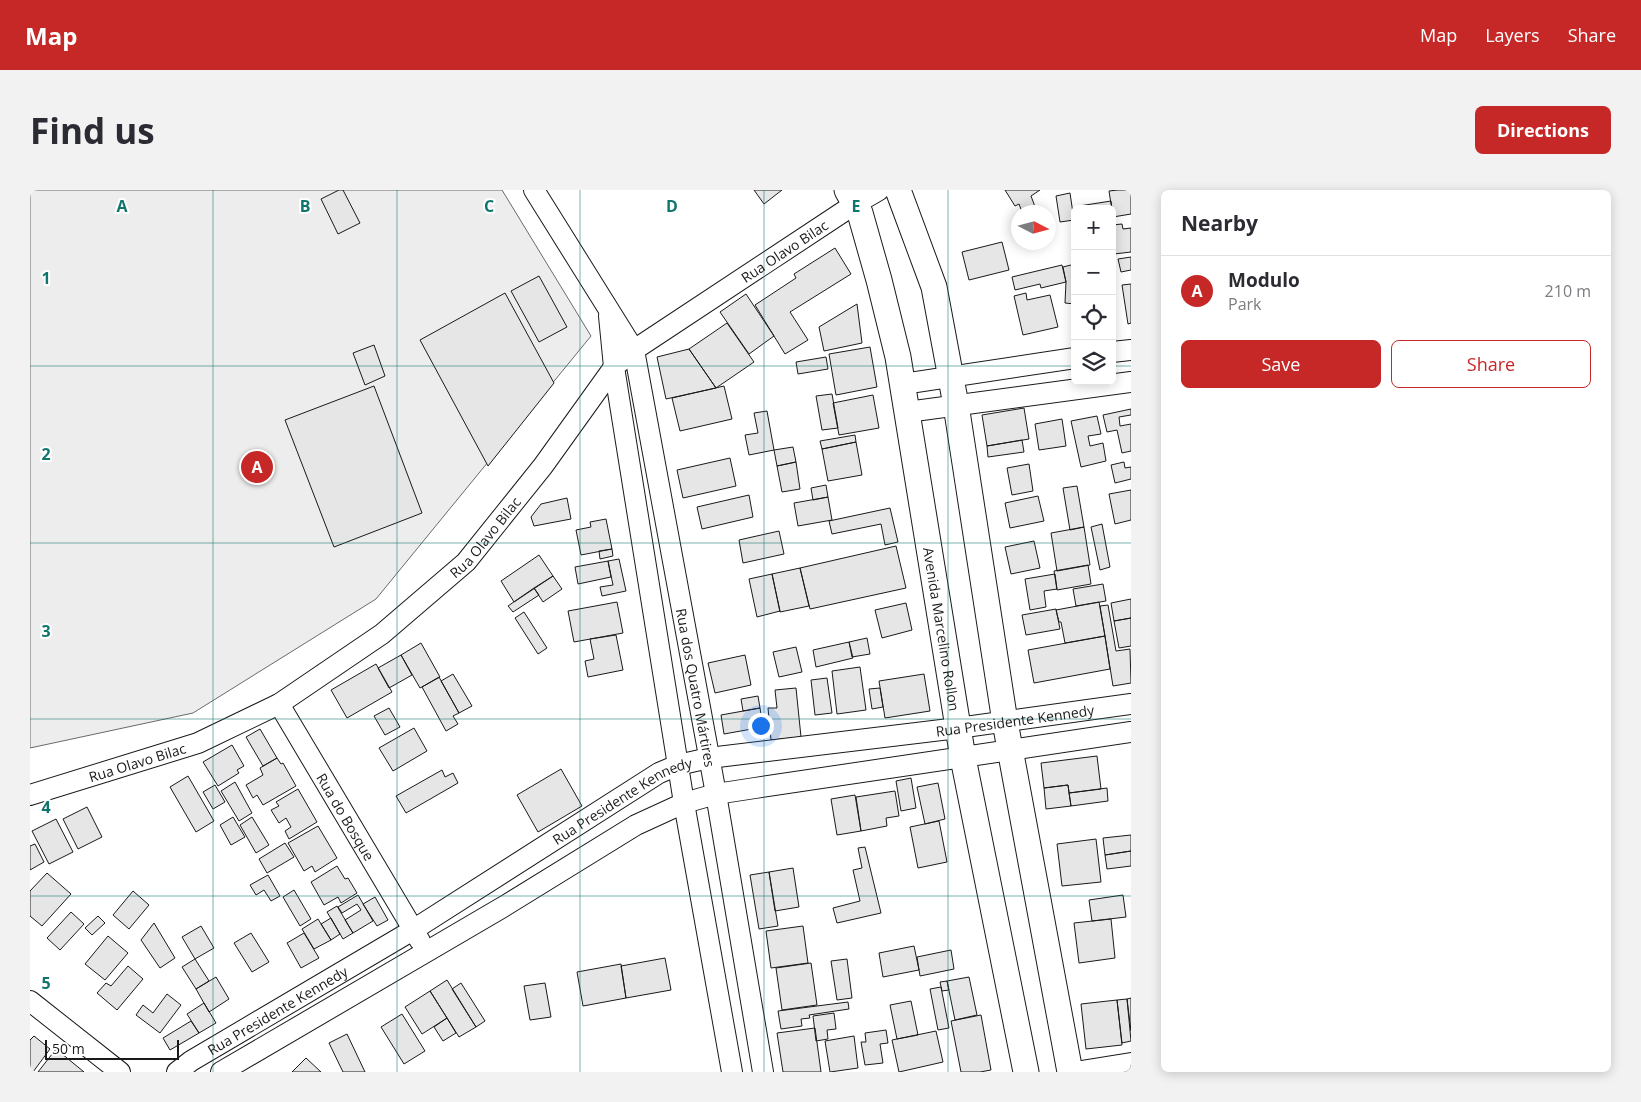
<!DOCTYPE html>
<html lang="en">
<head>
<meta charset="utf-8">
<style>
	:root { --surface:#fff; --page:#f2f2f3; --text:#2b2b33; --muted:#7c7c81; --line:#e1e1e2; --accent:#c62828 }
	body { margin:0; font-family:"Open Sans",sans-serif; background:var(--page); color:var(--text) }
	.controls { position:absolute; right:15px; top:15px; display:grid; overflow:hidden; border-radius:8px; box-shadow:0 2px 12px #0003 }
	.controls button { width:45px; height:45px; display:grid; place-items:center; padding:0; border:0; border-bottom:1px solid var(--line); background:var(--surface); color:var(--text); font:25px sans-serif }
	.compass { position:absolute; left:981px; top:15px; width:45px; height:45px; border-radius:50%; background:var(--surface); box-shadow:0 2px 12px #0003; rotate:96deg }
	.scale { position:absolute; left:15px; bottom:12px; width:134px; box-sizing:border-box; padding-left:5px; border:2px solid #1a1a1a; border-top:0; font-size:14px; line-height:18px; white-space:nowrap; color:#1a1a1a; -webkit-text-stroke:4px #fff; paint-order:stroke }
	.you { position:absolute; left:730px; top:535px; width:18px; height:18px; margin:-12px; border:4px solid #fff; border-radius:50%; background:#1a73e8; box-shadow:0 0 0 8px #1a73e833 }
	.badge { display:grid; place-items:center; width:32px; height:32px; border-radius:50%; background:var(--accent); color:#fff; font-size:16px; font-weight:700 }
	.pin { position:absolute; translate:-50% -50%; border:2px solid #fff; box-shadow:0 1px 5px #0006 }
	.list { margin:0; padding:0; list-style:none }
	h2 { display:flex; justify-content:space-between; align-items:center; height:65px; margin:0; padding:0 20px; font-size:21px }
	h2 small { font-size:16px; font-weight:400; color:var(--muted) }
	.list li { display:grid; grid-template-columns:32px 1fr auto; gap:15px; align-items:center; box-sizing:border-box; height:70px; padding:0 20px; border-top:1px solid var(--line) }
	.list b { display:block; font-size:19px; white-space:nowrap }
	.list p { margin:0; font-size:16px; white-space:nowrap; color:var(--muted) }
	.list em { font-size:16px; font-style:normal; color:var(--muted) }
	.actions { display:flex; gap:10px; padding:15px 20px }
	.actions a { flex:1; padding:11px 0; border:1px solid var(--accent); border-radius:8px; text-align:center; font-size:18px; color:var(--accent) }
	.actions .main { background:var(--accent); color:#fff }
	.icon { flex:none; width:28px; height:28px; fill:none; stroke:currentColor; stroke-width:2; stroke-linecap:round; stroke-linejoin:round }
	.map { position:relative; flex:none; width:1101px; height:882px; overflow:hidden; border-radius:8px }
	header { display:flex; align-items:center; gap:30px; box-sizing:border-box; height:70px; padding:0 25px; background:var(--accent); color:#fff }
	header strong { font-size:24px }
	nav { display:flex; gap:28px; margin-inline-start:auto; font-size:18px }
	.intro { display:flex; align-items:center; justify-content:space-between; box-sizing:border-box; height:120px; padding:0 30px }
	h1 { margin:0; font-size:35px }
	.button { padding:12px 22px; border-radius:8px; background:var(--accent); color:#fff; font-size:18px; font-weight:700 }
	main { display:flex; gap:30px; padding:0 30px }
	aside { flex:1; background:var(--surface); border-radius:8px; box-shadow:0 2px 12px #0003 }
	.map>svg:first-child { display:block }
</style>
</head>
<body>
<header>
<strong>Map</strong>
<nav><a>Map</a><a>Layers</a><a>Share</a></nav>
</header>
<div class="intro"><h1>Find us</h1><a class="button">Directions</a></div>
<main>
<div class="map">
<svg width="1101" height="882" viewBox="0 0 1101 882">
	<rect width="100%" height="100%" fill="#fff"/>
	<path fill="#ededed" stroke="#6a6a6a" d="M0,0H472L561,146L346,409L163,523L0,558Z"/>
	<path fill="#e6e6e6" stroke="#1a1a1a" d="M309,0H313L330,33L308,44L291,9Z
		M724,0H752L734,14Z
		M975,0H1010L1001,6L1007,22H992L989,14L985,16Z
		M1088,0H1101V24L1083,27L1079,1Z
		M1040,3L1044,30L1030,32L1026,6Z
		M1081,11L1082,19H1049V16Z
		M1092,34L1093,39L1101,38V62L1084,64L1082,35Z
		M972,52L979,80L939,90L932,62Z
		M805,58L821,84L760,122L778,150L755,164L725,115L766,88L764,84Z
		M1101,67V80L1091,82L1088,69Z
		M1045,74V114L1035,113L1036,92L1033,77Z
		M1032,75L1036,92L1011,98L1010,94L985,100L982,87Z
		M509,86L537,137L509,152L481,101Z
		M1101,94V133L1098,134L1092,95Z
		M475,103L524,193L458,276L390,150Z
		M996,103L997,110L1020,105L1028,137L993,145L984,106Z
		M716,104L744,146L719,164L690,122Z
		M827,114L832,153L794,161L789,137Z
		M697,133L724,172L686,198L659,159Z
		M344,155L355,186L335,195L323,163Z
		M840,157L847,197L806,205L799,164Z
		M659,159L686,198L636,209L627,167Z
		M796,167L798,179L768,184L766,172Z
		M344,196L392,323L304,357L255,230Z
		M694,196L702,229L650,241L642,208Z
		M802,204L808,238L792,240L786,206Z
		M843,205L849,238L809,245L803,213Z
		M994,218L999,249L957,256L952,225Z
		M1101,219V225L1089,227L1090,236L1101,234V261L1092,263L1087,240L1077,242L1073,225Z
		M737,221L744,260L719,265L715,245L728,243L724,223Z
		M1067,226L1071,244L1058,246L1060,256L1073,253L1076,271L1051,277L1041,231Z
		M1032,229L1036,256L1009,260L1005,234Z
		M825,245L826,252L792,259L790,251Z
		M992,250L994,262L958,267L957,256Z
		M826,252L832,285L798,291L792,259Z
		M763,257L766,272L747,276L744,260Z
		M700,268L706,296L653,308L647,280Z
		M766,272L770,299L752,302L747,276Z
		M1094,272L1095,278L1101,277V289L1085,293L1081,275Z
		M999,274L1003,301L982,305L977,278Z
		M796,295L798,307L783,310L781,298Z
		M1047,296L1054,337L1040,340L1033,298Z
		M1101,300V330L1085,334L1079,304Z
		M719,305L723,327L672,339L667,317Z
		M1008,306L1014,331L980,338L975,313Z
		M798,307L802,330L768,336L764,313Z
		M537,308L541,329L504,336L501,327L511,314Z
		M860,318L868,352L855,355L851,334L802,344L799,331Z
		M576,329L582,359L551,365L546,340L561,337L560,332Z
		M1072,334L1080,377L1070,380L1061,337Z
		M1054,337L1060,375L1027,381L1021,343Z
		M749,341L754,364L713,373L709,350Z
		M1004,351L1010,378L981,384L975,357Z
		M866,356L876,398L780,419L770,378Z
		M582,359L583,366L570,369L569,361Z
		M509,365L523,386L484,412L471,391Z
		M589,369L596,401L572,406L570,397L583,395L578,371Z
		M578,371L581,387L548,394L545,377Z
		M1058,375L1061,394L1027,400L1024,381Z
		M770,378L779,416L750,422L742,384Z
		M742,384L750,421L727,427L719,389Z
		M1025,384L1027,399L1014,401L1016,417L1000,420L995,389Z
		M523,386L532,399L513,412L504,398Z
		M1073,394L1076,411L1046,416L1043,399Z
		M504,398L509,405L483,422L478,416Z
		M1101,409V428L1084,431L1081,413Z
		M587,412L593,443L544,452L538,421Z
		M1069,412L1075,446L1035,453L1031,432H1029L1026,420Z
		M876,413L882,440L852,448L845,420Z
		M1078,415L1086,461L1100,459L1101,493L1083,496L1070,416Z
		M1026,419L1030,439L996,445L992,425Z
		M494,422L517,458L508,464L485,428Z
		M1101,428V456L1089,458L1084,431Z
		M586,445L593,480L558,487L555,471L564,469L560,449Z
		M1075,446L1080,479L1004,493L998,460Z
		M837,448L840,464L822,467L819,452Z
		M819,452L823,468L786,477L783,460Z
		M391,453L410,487L390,498L371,465Z
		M766,457L772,482L749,487L743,462Z
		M371,465L382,485L359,498L348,478Z
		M715,465L721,495L685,503L678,473Z
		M346,474L362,502L317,528L301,500Z
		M830,477L836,520L807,524L802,481Z
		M423,484L442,516L429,523L411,491Z
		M894,484L900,521L855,528L849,491Z
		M409,487L429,523L423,526L428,534L416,541L392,497Z
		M797,488L802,523L785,525L781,490Z
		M766,498L771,547L741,550L738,518H747L745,500Z
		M850,498L853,517L842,519L839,499Z
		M728,506L730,518L713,521L711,509Z
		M359,518L370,537L355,545L344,526Z
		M730,518L733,537L694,544L691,525Z
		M384,538L397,561L363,581L349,558Z
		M230,539L247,568L233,576L216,547Z
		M202,555L214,576L207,580L209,583L188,596L173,572Z
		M1067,566L1071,599L1039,603L1038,595L1014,598L1011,573Z
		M247,568L251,574L253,573L266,596L233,615L227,605L223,608L216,595L233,585L230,578Z
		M531,579L552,616L508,642L487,605Z
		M412,580L415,587L423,583L428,593L376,623L366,606Z
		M158,586L184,631L166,642L140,597Z
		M881,588L886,618L871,621L866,591Z
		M205,592L222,623L209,631L191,601Z
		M908,593L915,629L895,634L887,597Z
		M185,595L195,612L183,619L173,602Z
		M1038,595L1041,616L1016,619L1014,598Z
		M1077,598L1078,611L1041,616L1039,603Z
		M268,599L287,632L259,649L255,641L261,637L256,628L249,633L241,620L249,616L246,612Z
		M865,601L869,626L856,628L857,636L831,641L826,607Z
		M825,605L831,641L807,645L801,609Z
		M57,617L72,647L48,659L33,629Z
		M203,627L215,647L201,655L190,635Z
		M222,627L239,655L226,663L210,635Z
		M26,629L43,662L19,674L2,641Z
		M909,631L917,672L888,678L880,637Z
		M288,636L307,668L285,682L282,676L274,681L258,653Z
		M1101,645V661L1075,665L1073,648Z
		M1066,649L1071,692L1032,696L1027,654Z
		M255,653L264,667L237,683L229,669Z
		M5,654L14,672L0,680V656Z
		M835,657L851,723L807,733L803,718L830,711L823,680L832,678L828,658Z
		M1101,661V676L1077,679L1075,665Z
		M307,676L315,689L318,688L327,703L311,713L308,707L294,715L281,692Z
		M763,678L769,717L745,721L739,682Z
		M739,682L748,736L729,739L720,685Z
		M17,683L41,704L12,736L0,726V701Z
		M238,685L250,706L241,711L234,700L226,705L220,695Z
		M264,700L281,729L270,736L253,707Z
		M103,701L119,715L99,739L83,725Z
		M328,705L343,731L323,743L315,730L331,720L327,714L312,723L308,717Z
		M1093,705L1096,727L1062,731L1059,710Z
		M345,707L358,730L347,736L333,714Z
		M307,716L323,743L313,749L297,722Z
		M41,722L54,734L30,760L17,748Z
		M68,726L75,733L62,745L55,738Z
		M301,728L310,744L301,750L291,734Z
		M288,729L301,750L284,759L272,739Z
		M1081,729L1085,768L1049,773L1044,733Z
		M124,733L145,768L130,778L111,750Z
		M171,736L184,758L165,769L152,747Z
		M773,736L778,773L741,778L736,741Z
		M221,743L239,772L222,782L204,753Z
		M274,743L289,768L271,778L257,753Z
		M78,746L98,763L75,790L55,774Z
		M884,756L889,780L853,787L849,763Z
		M921,760L924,779L890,786L887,767Z
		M635,768L641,800L596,808L591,776Z
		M165,769L179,791L166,799L152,777Z
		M817,769L822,808L807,810L801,771Z
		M781,773L787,815L752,820L746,778Z
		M591,774L596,808L553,816L547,782Z
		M98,776L113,789L87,820L67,803L76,793L81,796Z
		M186,787L199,809L179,822L166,799Z
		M939,787L947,825L925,830L917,791Z
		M417,790L446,837L429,847L400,801Z
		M917,791L919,800L912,801L910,792Z
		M431,793L455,831L446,837L422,799Z
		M515,793L521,827L500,830L494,796Z
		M911,797L919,838L908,840L900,799Z
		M400,801L417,828L392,844L375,817Z
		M137,804L151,815L130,843L106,825L113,815L123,823Z
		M1101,808V841L1097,809Z
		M1097,809L1101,851L1092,853L1087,810Z
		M1087,810L1092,855L1056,859L1051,814Z
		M881,811L888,845L867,849L860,815Z
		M818,812L819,819L779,825L780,828L771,829L772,836L751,839L748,821Z
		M174,813L186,833L169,843L157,824Z
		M804,823L806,839L797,840L798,849L786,851L783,826Z
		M372,824L395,861L374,874L351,837Z
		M951,825L961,880L950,882H931L921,831Z
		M417,828L426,843L413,851L404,837Z
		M161,831L169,843L140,860L133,848Z
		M785,838L791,882H753L747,843Z
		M856,840L858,853L850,854L853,873L835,875L831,852H836L835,843Z
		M906,841L913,872L869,882L862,850Z
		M317,844L335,882H313L299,853Z
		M4,846L20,859L3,882H0V850Z
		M824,846L828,878L800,882L795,851Z
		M26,859L54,882H8Z
		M276,868L291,882H262Z"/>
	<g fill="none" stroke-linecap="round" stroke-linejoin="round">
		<defs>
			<g id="minor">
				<path id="s1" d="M504,0L604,160L686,604L733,882"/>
				<path d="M579,126L584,177L654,613L702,882"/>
				<path d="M1082,162L1101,160"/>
				<path d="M873,194L1045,168"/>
				<path d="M877,222L1101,192"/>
				<path id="s2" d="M249,514L390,751"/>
				<path id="s3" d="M0,605L168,553L249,514L352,444L436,372L513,276L584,177L604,160L825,14L849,0"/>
				<path d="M0,811L90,882"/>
				<path id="s4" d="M147,882L161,871L383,740L629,583L648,575L679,568L928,538L1101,514"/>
				<path d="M191,882L473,717L606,635L654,613L686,604L725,598L1101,542"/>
				<path d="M1045,882L1101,873"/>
			</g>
			<g id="major">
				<path id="s5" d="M817,0L830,23L849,90L868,167L933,568L996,882"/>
				<path d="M868,0L904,97L926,215L975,532L1040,882"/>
			</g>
		</defs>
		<use href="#minor" stroke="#1a1a1a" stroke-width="22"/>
		<use href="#major" stroke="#1a1a1a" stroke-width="27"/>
		<use href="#minor" stroke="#fff" stroke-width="20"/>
		<use href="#major" stroke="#fff" stroke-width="25"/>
	</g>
	<path fill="none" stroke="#0f766e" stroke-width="1" stroke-opacity="0.55" d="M183,0V882M367,0V882M550,0V882M734,0V882M918,0V882M0,176H1045M1082,176H1101M0,353H1101M0,529H1101M0,706H1101"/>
	<g text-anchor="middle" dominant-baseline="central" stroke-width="4" stroke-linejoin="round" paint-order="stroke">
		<g font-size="14" fill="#1a1a1a" stroke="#fff">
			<text stroke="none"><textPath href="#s3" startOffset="952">Rua Olavo Bilac</textPath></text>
			<text stroke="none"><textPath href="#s3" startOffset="532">Rua Olavo Bilac</textPath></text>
			<text stroke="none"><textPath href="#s5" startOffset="451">Avenida Marcelino Rollon</textPath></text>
			<text stroke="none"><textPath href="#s1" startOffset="532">Rua dos Quatro Mártires</textPath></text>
			<text stroke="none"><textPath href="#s4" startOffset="928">Rua Presidente Kennedy</textPath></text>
			<text stroke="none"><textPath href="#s3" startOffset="112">Rua Olavo Bilac</textPath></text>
			<text stroke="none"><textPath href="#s4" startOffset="522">Rua Presidente Kennedy</textPath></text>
			<text stroke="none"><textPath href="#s2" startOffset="131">Rua do Bosque</textPath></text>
			<text stroke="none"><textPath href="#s4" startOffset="118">Rua Presidente Kennedy</textPath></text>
		</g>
	</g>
	<g font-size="16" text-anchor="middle" font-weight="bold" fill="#0f766e" stroke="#fff" stroke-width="4" stroke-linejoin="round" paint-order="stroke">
		<text x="92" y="22">A</text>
		<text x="275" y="22">B</text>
		<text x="459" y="22">C</text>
		<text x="642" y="22">D</text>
		<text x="826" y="22">E</text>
		<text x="16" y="94">1</text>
		<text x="16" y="270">2</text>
		<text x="16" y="447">3</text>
		<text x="16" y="623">4</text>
		<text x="16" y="799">5</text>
	</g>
</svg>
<div class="controls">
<button>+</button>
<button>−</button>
<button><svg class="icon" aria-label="locate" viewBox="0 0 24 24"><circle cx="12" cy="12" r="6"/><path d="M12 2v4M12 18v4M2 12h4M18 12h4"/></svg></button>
<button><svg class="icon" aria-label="layers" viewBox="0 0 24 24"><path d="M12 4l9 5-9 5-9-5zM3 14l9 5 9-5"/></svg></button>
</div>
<svg class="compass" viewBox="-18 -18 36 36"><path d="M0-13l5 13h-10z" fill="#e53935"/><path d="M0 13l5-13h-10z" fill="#7c7c81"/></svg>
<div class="scale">50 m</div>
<div class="you"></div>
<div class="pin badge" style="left:227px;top:277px">A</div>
</div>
<aside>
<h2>Nearby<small></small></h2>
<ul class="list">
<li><span class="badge">A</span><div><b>Modulo</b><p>Park</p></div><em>210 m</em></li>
</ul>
<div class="actions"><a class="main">Save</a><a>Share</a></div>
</aside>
</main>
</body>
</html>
